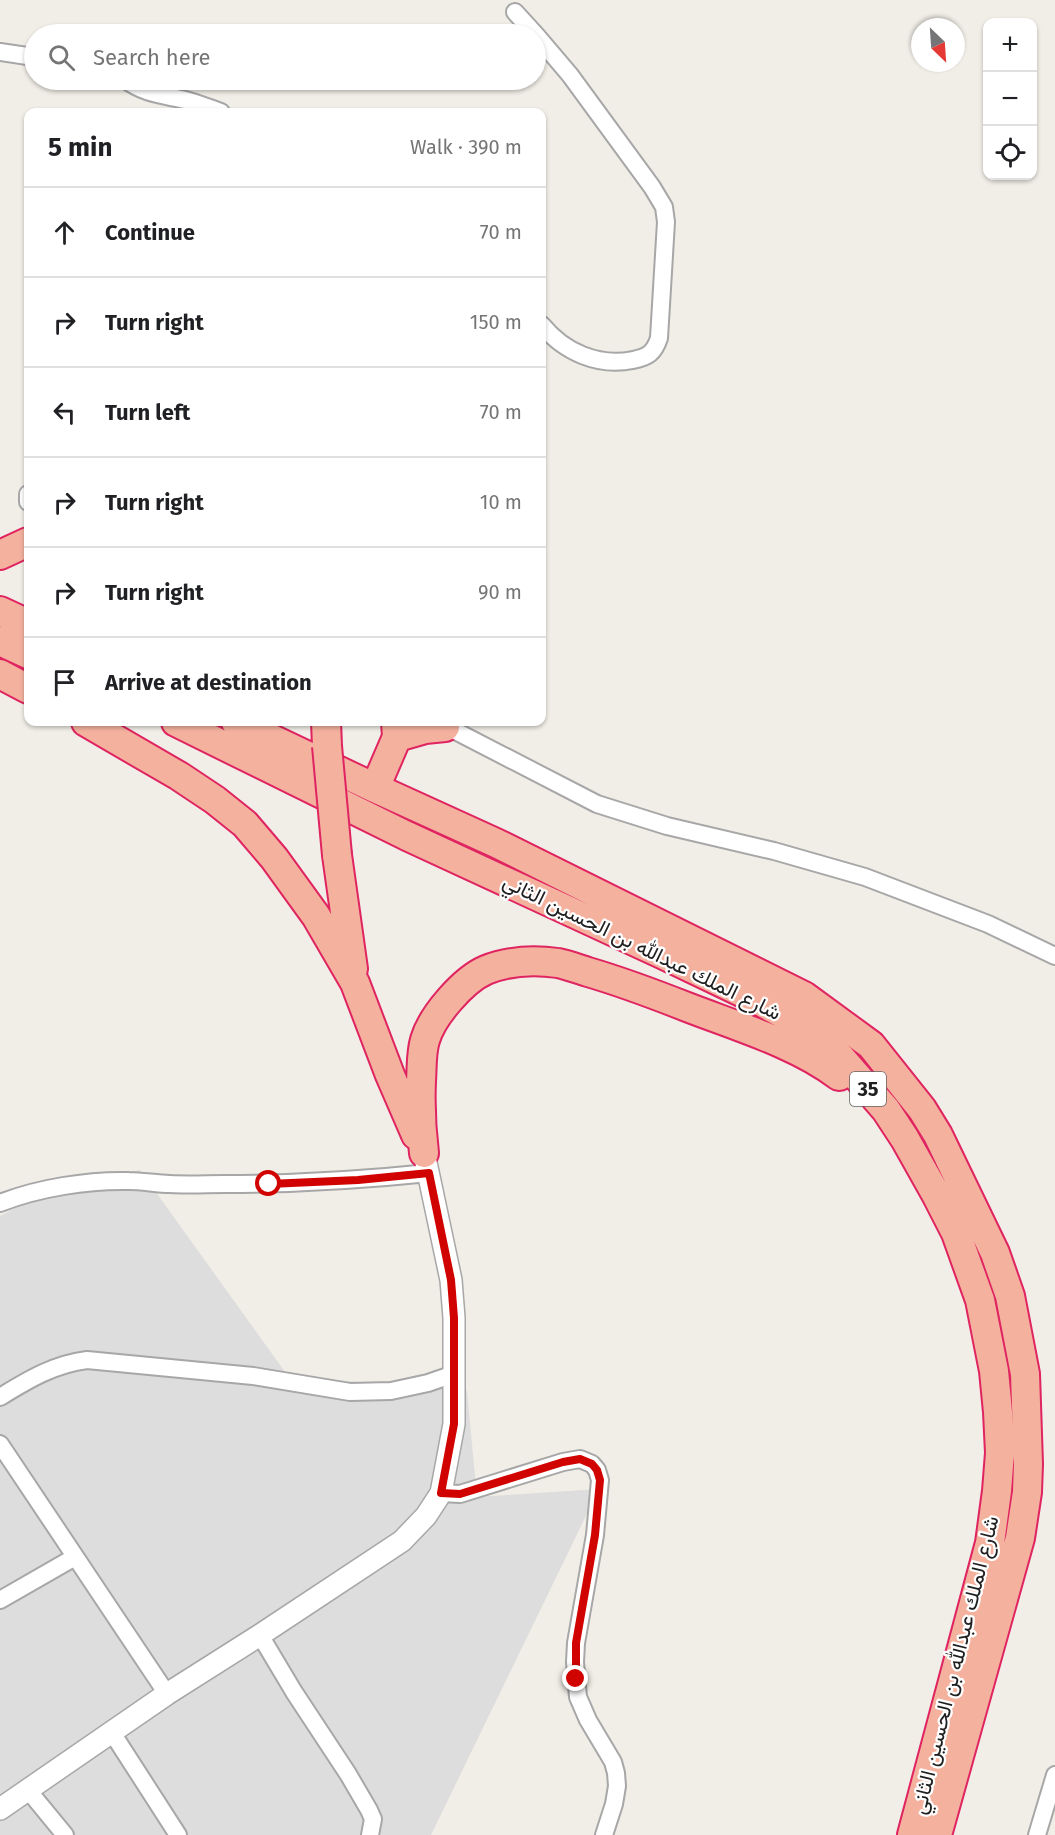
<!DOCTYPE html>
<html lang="en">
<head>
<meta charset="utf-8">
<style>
	:root { --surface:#fff; --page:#f2f2f2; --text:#202124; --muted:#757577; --line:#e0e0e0 }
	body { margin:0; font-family:"Fira Sans",Vazirmatn,sans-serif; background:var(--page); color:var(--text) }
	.controls { position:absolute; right:18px; top:18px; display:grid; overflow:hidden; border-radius:12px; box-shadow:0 2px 4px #0004 }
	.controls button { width:54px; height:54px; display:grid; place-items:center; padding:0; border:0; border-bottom:2px solid var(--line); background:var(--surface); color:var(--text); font:30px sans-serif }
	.compass { position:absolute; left:911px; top:18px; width:54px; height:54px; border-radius:50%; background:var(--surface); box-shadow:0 2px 4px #0004; rotate:155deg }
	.stop { position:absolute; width:18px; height:18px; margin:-14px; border:4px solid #d10300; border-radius:50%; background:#fff }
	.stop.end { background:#d10300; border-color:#fff; box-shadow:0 2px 6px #0008 }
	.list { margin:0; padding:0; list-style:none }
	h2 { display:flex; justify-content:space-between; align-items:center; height:78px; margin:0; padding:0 24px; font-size:26px }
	h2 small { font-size:20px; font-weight:400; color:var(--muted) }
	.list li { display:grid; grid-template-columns:39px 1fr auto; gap:18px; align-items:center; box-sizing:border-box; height:90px; padding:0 24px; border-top:2px solid var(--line) }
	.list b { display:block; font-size:22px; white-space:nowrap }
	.list em { font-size:20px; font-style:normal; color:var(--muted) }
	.icon { flex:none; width:33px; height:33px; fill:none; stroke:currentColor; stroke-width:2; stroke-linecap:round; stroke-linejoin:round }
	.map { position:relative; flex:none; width:1055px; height:1835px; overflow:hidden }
	.search { position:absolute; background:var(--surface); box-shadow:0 2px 4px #0004; left:24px; top:24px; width:522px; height:66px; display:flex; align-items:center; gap:15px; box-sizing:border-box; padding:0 21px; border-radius:33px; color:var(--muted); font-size:22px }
	.panel { position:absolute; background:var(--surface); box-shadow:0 2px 4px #0004; left:24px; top:108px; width:522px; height:618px; border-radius:12px }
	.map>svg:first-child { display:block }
</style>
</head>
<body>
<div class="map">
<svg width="1055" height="1835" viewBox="0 0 1055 1835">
	<rect width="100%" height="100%" fill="#f1eee7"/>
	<path fill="#dedddd" d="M140,1170L288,1376L467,1391L477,1497L599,1489L431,1835H0V1216L56,1187Z"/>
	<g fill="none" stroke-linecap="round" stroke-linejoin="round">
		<defs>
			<path id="minor" d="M515,12L535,34
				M536,35L570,75L652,187L664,207L666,222L659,338C654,353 648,357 633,360C598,367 564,352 542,325
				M0,52L34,57
				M126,80C144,94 164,95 185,100C197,103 209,108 221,112
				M28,494V502
				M438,722L597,804L667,826L774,851L865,877L988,924L1055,956
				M0,1203C38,1188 88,1180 129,1181C143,1181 157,1184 170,1184C188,1185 207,1184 225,1184C293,1184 361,1180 429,1173
				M0,1397C28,1380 54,1364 87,1360L253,1376L350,1392L391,1391L428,1383L454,1374
				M0,1444L167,1694
				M441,1493L460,1494L563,1462L580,1459L592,1464L597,1470L600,1480L595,1535L576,1643L575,1662L578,1697L588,1720L613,1762L616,1773L617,1786L614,1804L604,1835
				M0,1600L75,1557
				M260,1635L294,1692L348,1774L369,1810L373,1819L370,1835
				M111,1731L178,1835
				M28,1790L65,1835
				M1037,1835L1055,1775"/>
			<path id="tertiary" d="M0,1809L167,1694L260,1635L402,1541L426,1516L441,1493L454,1424V1318L451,1280L424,1153"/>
			<path id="trunk" d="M0,555L28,542
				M0,611L28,624
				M0,641L28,654
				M0,674L28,689
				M86,722L179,776L215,800L245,824L274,858L316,916L355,983L390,1075L416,1135
				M176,722L407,836L662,954L760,1001L787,1016L840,1057L886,1110L905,1139L937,1196L956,1233L980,1300L994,1371L998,1412L1000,1453L997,1491L990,1543L912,1835
				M236,722L375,788L496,843L804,996L871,1045L922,1109L938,1135L995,1253L1010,1296L1025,1374L1028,1464L1027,1492L1020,1538L937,1835
				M326,722L327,746
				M397,737L425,729L445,727
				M375,788L397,737L396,722
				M337,855L353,969
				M424,1153C421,1129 420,1105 421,1081C422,1067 421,1053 425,1040C432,1016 463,980 486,970C508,961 535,960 558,963C568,965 578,969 588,972C622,982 654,994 687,1007C736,1026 797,1044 839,1076"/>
		</defs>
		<use href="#minor" stroke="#a7a7a7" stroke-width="20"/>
		<use href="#tertiary" stroke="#a7a7a7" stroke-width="24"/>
		<use href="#trunk" stroke="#df2461" stroke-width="32"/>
		<use href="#minor" stroke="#fff" stroke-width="16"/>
		<use href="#tertiary" stroke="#fff" stroke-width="21"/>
		<use href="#trunk" stroke="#f4b29e" stroke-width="28"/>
		<defs>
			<path id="trunk-bridge" d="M327,746L337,855"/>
		</defs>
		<use href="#trunk-bridge" stroke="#df2461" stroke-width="32" stroke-linecap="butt"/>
		<use href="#trunk-bridge" stroke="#f4b29e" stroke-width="28"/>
	</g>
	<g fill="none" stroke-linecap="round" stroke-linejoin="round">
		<path stroke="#d10300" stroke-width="8" d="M269,1184L358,1180L429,1173L451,1280L454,1318V1424L441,1493L460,1494L563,1462L580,1459L592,1464L597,1470L600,1480L595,1535L576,1643V1679"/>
	</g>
	<g text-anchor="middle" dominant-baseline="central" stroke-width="4.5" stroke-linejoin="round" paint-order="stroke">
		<rect fill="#fff" stroke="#636363" stroke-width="1.5" x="850" y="1072" width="36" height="34" rx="4.5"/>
		<g font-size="20" font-weight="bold" fill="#202020">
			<text x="868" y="1089">35</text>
		</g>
		<g font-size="21" fill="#202020" stroke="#fff">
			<text transform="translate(642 947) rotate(26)">شارع الملك عبدالله بن الحسين الثاني</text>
			<text transform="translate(955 1665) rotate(-76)">شارع الملك عبدالله بن الحسين الثاني</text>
		</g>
	</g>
</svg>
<div class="controls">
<button>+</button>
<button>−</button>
<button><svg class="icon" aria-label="locate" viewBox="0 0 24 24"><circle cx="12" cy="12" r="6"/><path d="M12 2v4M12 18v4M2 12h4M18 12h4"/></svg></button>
</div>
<svg class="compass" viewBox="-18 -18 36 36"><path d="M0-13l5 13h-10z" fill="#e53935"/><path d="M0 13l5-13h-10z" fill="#757577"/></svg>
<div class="stop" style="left:269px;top:1184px"></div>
<div class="stop end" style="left:576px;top:1679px"></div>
<div class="search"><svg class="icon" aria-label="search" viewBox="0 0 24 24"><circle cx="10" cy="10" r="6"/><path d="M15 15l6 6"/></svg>Search here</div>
<section class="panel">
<h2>5 min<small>Walk · 390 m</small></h2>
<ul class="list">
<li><svg class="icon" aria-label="ahead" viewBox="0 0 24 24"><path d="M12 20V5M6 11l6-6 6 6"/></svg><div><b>Continue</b></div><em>70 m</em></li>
<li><svg class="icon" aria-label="right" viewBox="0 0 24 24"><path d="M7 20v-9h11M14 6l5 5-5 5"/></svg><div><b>Turn right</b></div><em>150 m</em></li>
<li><svg class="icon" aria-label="left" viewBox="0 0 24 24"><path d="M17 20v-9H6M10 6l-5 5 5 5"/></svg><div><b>Turn left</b></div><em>70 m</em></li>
<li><svg class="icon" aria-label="right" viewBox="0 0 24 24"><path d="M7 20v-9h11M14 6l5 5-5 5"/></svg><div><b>Turn right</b></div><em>10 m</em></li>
<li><svg class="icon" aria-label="right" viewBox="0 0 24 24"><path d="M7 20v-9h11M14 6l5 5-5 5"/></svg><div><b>Turn right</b></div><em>90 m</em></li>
<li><svg class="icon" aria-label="arrive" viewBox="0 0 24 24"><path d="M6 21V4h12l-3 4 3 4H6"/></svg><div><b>Arrive at destination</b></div></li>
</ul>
</section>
</div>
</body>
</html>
